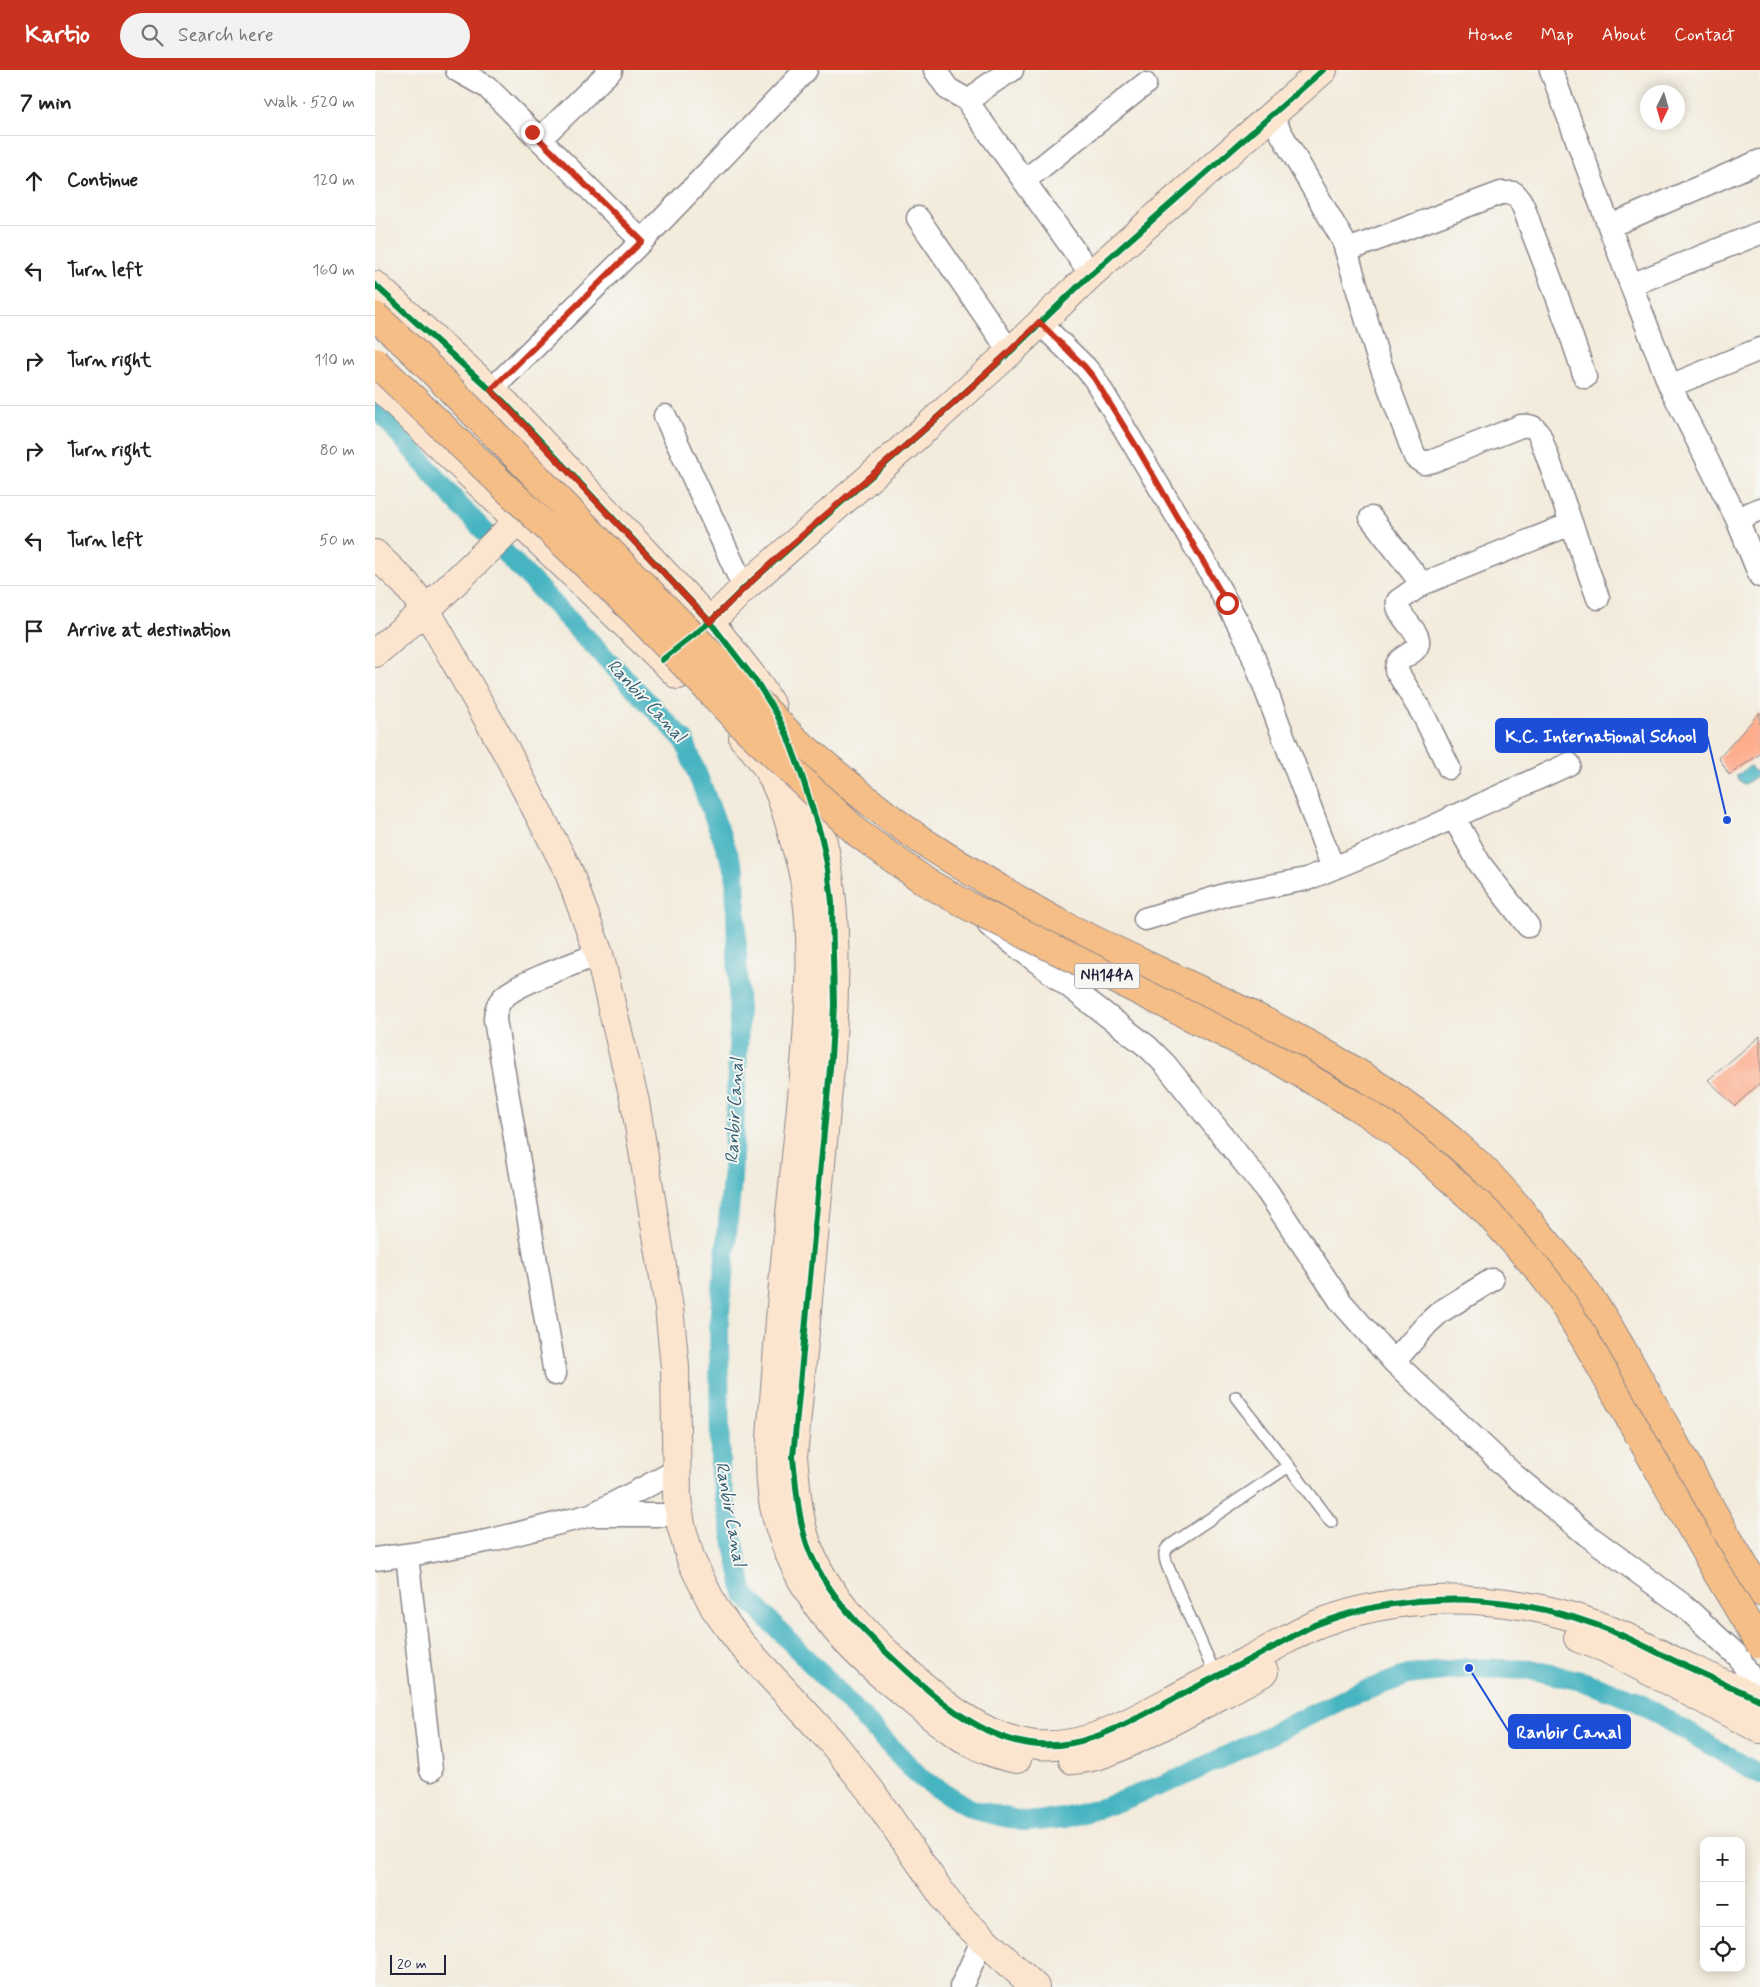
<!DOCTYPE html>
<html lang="en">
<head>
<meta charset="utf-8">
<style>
	:root { --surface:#fff; --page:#f2f2f2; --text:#222; --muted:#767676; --line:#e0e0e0; --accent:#c8321e }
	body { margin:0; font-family:Mynerve,sans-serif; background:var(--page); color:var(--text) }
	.controls { position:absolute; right:15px; bottom:15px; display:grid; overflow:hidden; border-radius:10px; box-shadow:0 2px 12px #0003 }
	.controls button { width:45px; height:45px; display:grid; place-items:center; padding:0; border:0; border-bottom:1px solid var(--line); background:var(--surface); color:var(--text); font:25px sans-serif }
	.compass { position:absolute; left:1265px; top:15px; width:45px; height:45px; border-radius:50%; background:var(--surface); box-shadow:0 2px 12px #0003; rotate:185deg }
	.scale { position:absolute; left:15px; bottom:12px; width:56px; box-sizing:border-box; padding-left:5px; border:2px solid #22223b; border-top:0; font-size:14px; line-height:18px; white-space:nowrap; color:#22223b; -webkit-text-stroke:4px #f6f6f2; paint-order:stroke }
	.stop { position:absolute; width:15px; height:15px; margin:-11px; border:4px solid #c8321e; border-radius:50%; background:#fff }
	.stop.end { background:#c8321e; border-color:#fff; box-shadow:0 1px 5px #0008 }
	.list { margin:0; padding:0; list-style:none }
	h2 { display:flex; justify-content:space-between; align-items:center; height:65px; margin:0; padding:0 20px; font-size:21px }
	h2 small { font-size:16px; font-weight:400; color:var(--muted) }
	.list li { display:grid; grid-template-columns:32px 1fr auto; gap:15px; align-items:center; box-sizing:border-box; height:90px; padding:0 20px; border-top:1px solid var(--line) }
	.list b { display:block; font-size:19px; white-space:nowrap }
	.list em { font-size:16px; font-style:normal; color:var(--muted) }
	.icon { flex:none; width:28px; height:28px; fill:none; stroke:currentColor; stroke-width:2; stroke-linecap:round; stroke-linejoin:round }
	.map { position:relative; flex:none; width:1385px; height:1917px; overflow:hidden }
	header { display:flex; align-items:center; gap:30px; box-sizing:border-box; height:70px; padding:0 25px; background:var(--accent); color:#fff }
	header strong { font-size:24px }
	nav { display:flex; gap:28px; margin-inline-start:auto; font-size:18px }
	.search { width:350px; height:45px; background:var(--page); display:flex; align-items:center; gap:12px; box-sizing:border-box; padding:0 18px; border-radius:28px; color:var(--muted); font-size:19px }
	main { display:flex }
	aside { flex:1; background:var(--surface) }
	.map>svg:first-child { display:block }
</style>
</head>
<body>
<header>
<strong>Kartio</strong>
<div class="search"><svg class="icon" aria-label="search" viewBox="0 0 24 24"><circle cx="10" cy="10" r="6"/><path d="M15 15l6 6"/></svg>Search here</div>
<nav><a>Home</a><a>Map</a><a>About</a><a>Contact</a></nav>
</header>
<main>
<aside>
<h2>7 min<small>Walk · 520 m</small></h2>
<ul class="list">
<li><svg class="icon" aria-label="ahead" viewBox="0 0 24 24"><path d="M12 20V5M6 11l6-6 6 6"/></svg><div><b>Continue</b></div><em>120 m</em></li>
<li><svg class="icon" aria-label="left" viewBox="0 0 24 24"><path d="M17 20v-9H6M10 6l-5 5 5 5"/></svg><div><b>Turn left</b></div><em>160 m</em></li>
<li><svg class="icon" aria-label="right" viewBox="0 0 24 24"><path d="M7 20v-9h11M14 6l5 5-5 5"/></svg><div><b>Turn right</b></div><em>110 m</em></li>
<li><svg class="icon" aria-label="right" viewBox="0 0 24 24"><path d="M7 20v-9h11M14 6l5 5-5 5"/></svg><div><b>Turn right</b></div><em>80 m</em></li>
<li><svg class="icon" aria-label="left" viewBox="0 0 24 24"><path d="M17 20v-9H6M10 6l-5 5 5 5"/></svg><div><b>Turn left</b></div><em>50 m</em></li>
<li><svg class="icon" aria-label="arrive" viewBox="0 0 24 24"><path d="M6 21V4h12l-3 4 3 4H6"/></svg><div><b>Arrive at destination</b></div></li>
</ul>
</aside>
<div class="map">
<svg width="1385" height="1917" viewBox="0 0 1385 1917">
	<rect width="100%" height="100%" fill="#f6f6f2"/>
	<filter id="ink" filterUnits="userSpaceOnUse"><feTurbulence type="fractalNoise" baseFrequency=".02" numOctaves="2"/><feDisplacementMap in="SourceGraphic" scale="10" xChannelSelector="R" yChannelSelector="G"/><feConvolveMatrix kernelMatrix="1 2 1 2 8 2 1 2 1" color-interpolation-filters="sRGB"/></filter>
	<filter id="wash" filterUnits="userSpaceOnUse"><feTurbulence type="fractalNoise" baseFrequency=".0096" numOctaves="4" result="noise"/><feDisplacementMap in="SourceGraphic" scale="20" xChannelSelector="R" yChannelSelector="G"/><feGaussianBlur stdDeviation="1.12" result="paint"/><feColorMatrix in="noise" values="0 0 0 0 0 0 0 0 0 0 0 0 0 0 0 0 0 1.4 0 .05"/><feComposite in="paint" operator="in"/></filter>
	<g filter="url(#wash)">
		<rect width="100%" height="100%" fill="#f3ebdb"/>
		<path fill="#46b4c1" stroke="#346b7e" d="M1375,696L1383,705L1369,715L1361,706Z"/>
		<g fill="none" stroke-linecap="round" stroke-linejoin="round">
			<path stroke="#46b4c1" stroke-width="20" d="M0,336L86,437L309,670L360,801L364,958L357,1108L344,1253L345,1405L369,1524L546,1708L596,1739L651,1752L690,1748L727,1738L805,1708L975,1626L1033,1605L1094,1598L1158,1600L1210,1612L1259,1630L1385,1705"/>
		</g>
		<g id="blocks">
			<path fill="#fdac8c" d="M1385,642V684L1354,705L1344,688Z
				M1385,966V1013L1360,1036L1333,1010Z"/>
		</g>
	</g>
	<g filter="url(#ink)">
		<use href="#blocks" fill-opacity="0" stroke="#8a868b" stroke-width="1"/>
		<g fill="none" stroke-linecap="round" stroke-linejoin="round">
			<defs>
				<path id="lane" d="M861,1327L956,1452
					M841,1607L792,1495C790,1488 788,1483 793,1477L914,1396"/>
				<path id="street" d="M82,0L112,17L267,171
					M560,0L573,19L596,32
					M637,0C625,8 595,23 596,37L716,204
					M1176,0L1256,215L1295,316L1362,449L1385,506
					M896,46L968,170L1002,285L1040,387L1049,393L1058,391L1146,356C1156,355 1161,357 1165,366L1223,528
					M165,69L236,0
					M649,111L770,14
					M543,148L635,282
					M1235,156L1385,91
					M973,180L1126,123H1139C1149,131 1152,149 1157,161C1176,209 1194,257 1210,307
					M1256,215L1385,163
					M664,252L710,297L719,308L833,498L872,570L958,798
					M1295,316L1385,279
					M116,320L267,171L431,0
					M290,346L369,518
					M996,448L1047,514
					M1362,449L1385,439
					M1074,698L1050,648L1021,600C1021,585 1041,586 1043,573C1045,560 1020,546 1023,531L1047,514L1196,454
					M1078,746L1105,794L1153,856
					M770,849L853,824L932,809L1053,759L1194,694
					M614,855L773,977L790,994L892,1121L966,1232L1019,1292L1140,1406L1212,1465L1308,1535L1364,1587L1375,1607L1385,1631
					M1019,1292L1052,1254L1065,1242L1117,1210
					M180,1304L120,950C120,943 122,934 128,928C140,914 203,892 224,884
					M220,1445H304
					M32,1485L56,1700
					M0,1489L45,1483L117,1470L216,1445L301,1401
					M586,1917L608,1869"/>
				<path id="secondary" d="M0,215L130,333L335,552L383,614L397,637
					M0,313L303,605
					M0,484L31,514L51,540L130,679L193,800L224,884L260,1032L294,1238L300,1297L302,1428L306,1455L316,1490L339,1537L354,1558L368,1576L457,1672L495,1720L580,1843L660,1917
					M321,563L335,552L369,518L551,358L635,282L716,204L948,0
					M0,583L51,540L144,450
					M368,668C398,697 409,730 419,770C423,784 428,799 430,815C439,870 435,926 431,982C427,1030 422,1078 417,1126C410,1185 405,1245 401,1305C398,1351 389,1403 402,1449C422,1518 460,1567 515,1612C551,1642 594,1682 642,1689
					M427,706C434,727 442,747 447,768C464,839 460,915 456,988L418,1387C421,1415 423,1448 432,1474C448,1522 493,1566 529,1599C564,1631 606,1667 655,1674C705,1682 751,1654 793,1632C826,1614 860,1597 893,1580C908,1572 924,1562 940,1555C973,1542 1009,1534 1043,1531C1111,1525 1184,1537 1246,1565C1269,1575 1292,1588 1315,1598C1338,1609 1362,1619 1385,1630
					M1203,1568L1230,1578L1385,1659
					M698,1690C728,1688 754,1673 780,1660C817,1641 853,1621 889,1602"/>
				<path id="highway" d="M421,671C453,696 482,723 514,747C549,774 587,796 625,819C644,830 663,842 682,852C822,923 974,977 1091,1083C1114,1103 1135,1127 1154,1151C1182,1185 1211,1219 1234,1257C1286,1344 1331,1436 1385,1522"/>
			</defs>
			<use href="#lane" stroke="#8a868b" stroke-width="14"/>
			<use href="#street" stroke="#8a868b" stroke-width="25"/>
			<use href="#secondary" stroke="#8a868b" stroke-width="30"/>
			<use href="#highway" stroke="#8a868b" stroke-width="30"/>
			<use href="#lane" stroke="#fff" stroke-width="11"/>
			<use href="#street" stroke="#fff" stroke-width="22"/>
			<use href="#secondary" stroke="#fbe5cf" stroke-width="28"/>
			<use href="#highway" stroke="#f6be87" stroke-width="28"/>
			<defs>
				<path id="highway-bridge" d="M0,246L39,282L421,671
					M0,292L261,543L362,650L484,764L551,812L599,839L905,991L981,1036L1015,1058L1049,1085L1110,1140L1163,1199L1182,1224L1210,1269L1341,1501L1385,1574"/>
			</defs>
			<use href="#highway-bridge" stroke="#8a868b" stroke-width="30" stroke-linecap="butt"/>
			<use href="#highway-bridge" stroke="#f6be87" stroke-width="28"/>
			<defs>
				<path id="cycleway" d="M0,215L130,333L335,552L383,614L401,643L412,665L426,703L447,769L453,799L457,832L459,936L456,988L418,1387C421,1415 423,1448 432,1474C448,1522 493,1566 529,1599C564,1631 606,1667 655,1674C705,1682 751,1654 793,1632C826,1614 860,1597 893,1580C908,1572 924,1562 940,1555C973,1542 1009,1534 1043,1531C1111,1525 1184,1537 1246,1565C1269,1575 1292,1588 1315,1598C1338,1609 1362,1619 1385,1630
					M287,590L335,552L369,518L551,358L635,282L716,204L948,0"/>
			</defs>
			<use href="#cycleway" stroke="#f6f6f2" stroke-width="9"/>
			<use href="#cycleway" stroke="#00873e" stroke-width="6"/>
		</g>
	</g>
	<g fill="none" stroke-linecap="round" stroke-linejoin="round" filter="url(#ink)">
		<path stroke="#c8321e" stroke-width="6" d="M157,62L267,171L116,320L335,552C440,446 560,358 664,252L710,297L719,308L763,379L852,533"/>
	</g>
	<g text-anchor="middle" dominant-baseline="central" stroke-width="4" stroke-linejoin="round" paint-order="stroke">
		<rect fill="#f6f6f2" stroke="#626272" stroke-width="1" x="699.5" y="893.5" width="65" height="25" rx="4"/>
		<g font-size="15" font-weight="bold" fill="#22223b">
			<text x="732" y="906">NH144A</text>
		</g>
		<g font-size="18" font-style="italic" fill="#305c71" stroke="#f6f6f2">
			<text transform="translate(271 631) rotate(47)">Ranbir Canal</text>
			<text transform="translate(360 1041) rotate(-87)">Ranbir Canal</text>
			<text transform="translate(355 1444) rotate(80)">Ranbir Canal</text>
		</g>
	</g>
	<path fill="none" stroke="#1d4ed8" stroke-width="2" d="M1352 750L1332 665M1094 1598L1134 1662"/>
	<g fill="#1d4ed8" stroke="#f6f6f2" stroke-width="2">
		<circle cx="1352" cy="750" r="5"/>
		<circle cx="1094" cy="1598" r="5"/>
	</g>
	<g fill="#1d4ed8" stroke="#1d4ed8" stroke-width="2">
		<rect x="1121" y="649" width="211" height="33" rx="5"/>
		<rect x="1134" y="1645" width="121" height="33" rx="5"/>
	</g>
	<g font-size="18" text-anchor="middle" font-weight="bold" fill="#fff">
		<text x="1226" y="672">K.C. International School</text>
		<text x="1194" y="1668">Ranbir Canal</text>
	</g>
</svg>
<div class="controls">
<button>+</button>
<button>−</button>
<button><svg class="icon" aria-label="locate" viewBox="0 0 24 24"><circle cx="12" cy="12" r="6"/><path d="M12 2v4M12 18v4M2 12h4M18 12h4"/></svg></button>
</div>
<svg class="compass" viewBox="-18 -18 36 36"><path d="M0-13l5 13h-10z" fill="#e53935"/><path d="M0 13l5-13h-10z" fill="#767676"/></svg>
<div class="scale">20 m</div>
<div class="stop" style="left:852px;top:533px"></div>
<div class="stop end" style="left:157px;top:62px"></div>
</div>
</main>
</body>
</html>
